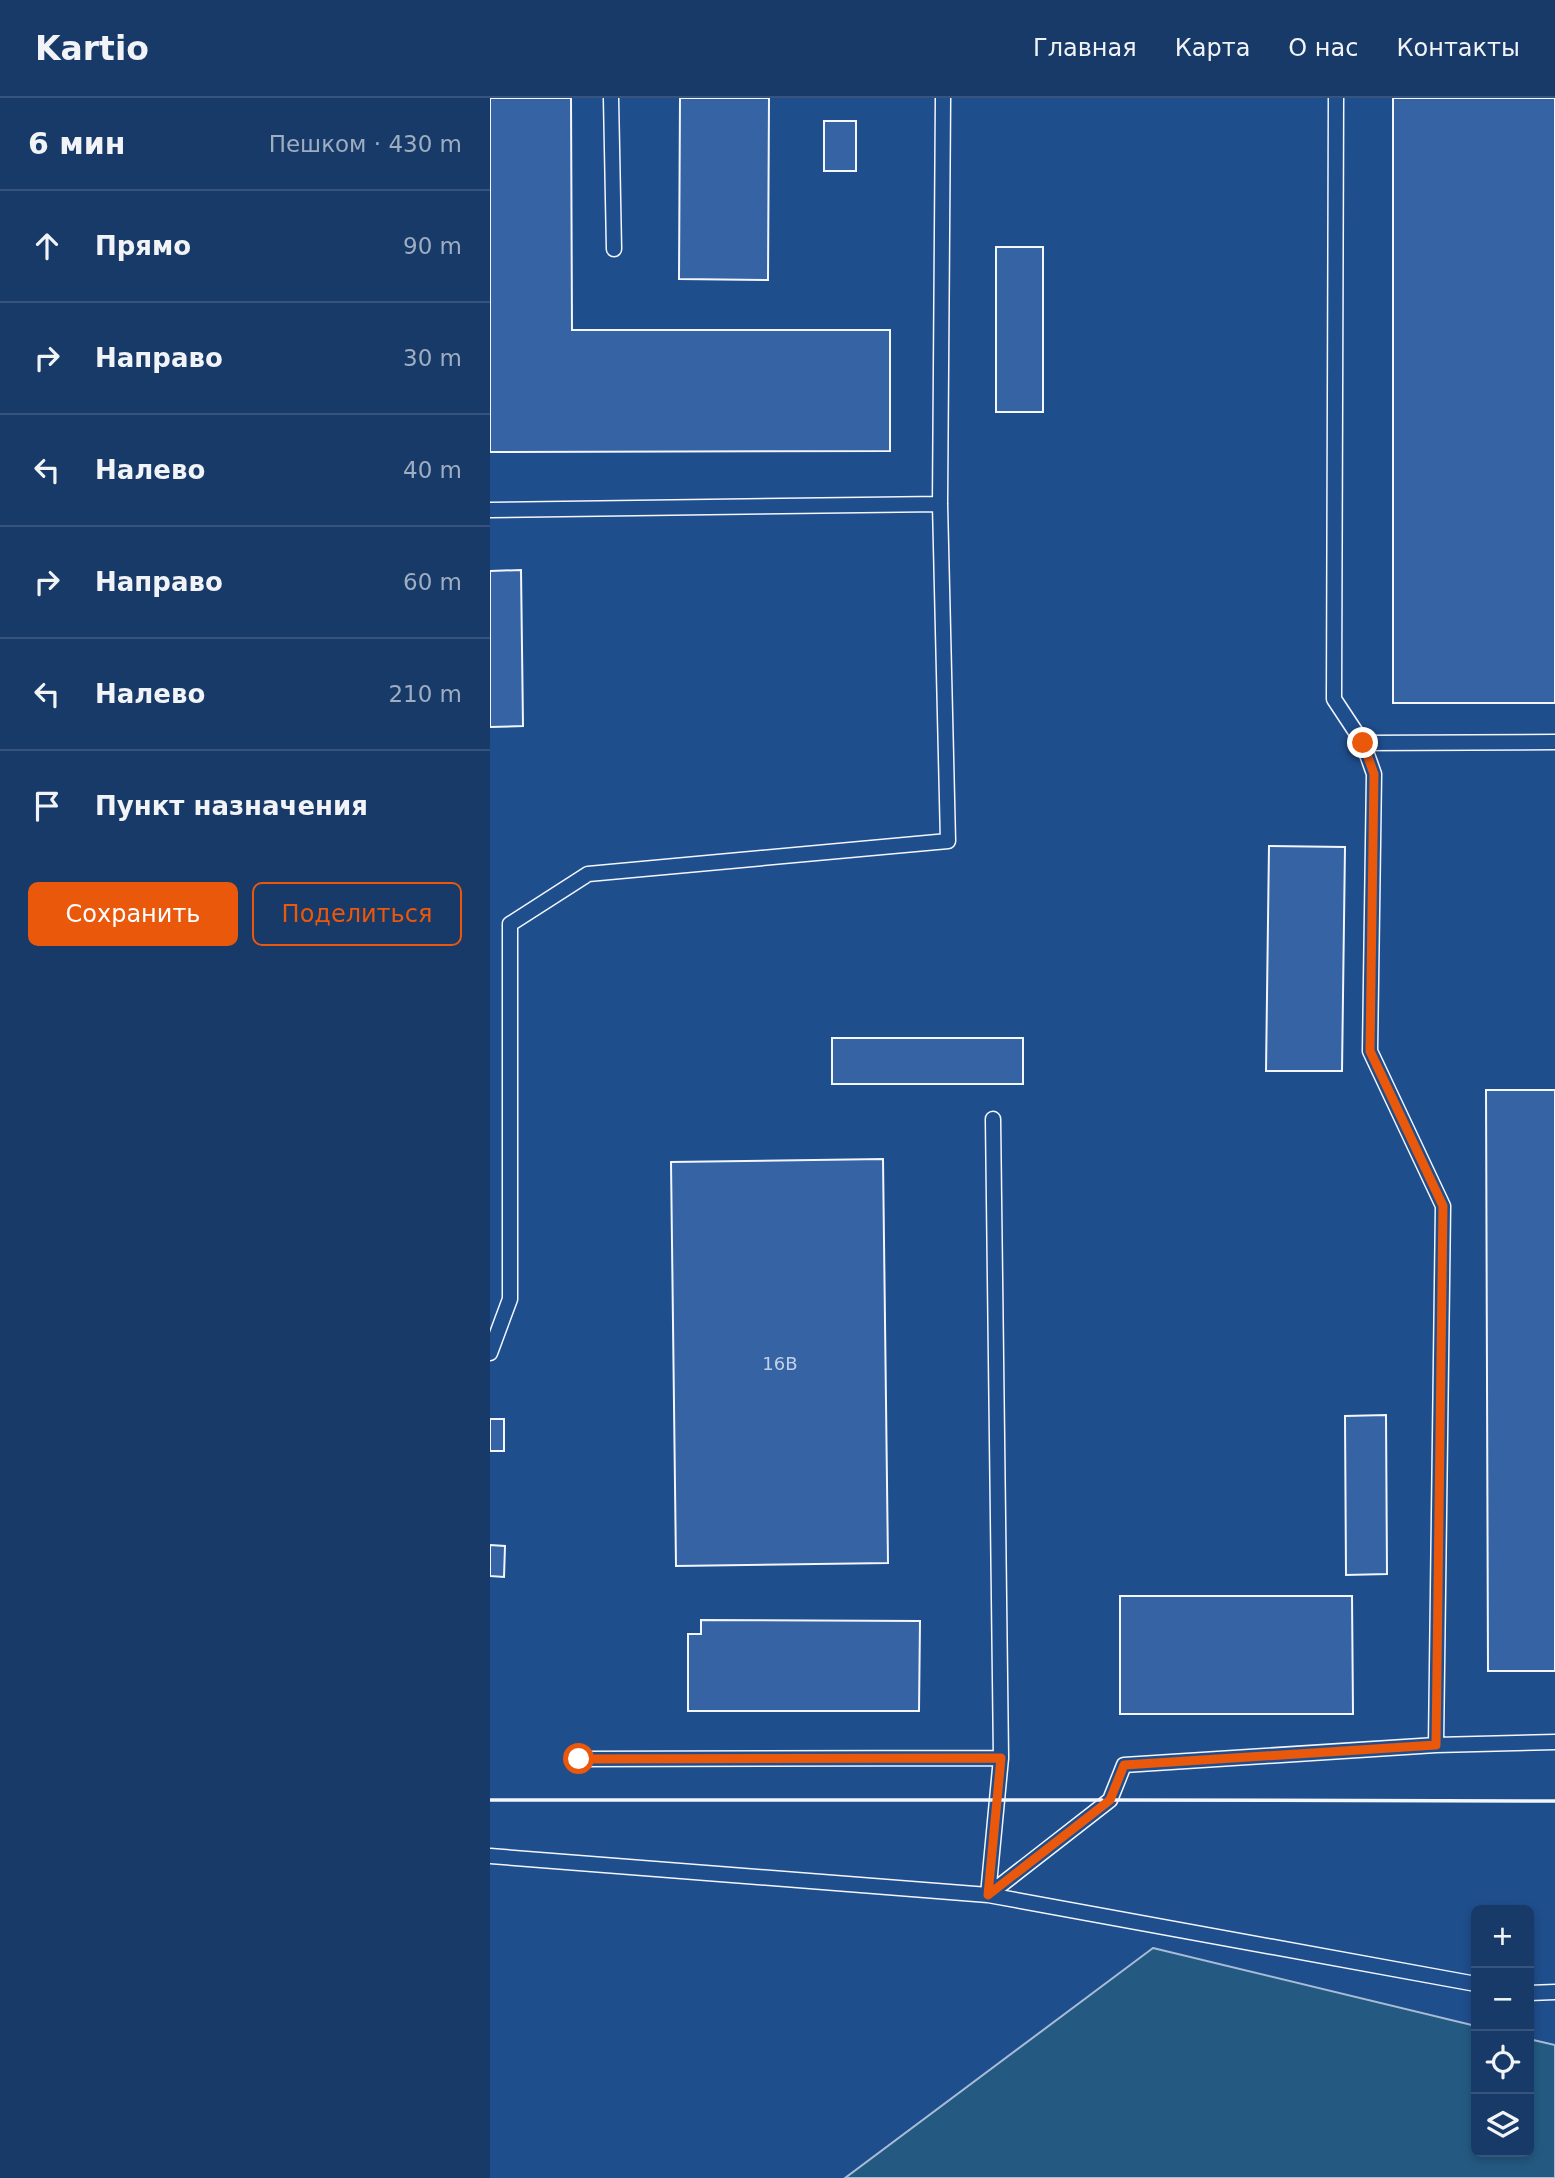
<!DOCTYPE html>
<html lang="ru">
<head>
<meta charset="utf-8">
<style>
	:root { --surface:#173a69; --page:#20416f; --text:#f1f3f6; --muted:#9eadc0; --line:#36547d; --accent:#ea580c }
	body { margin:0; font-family:"DejaVu Sans",sans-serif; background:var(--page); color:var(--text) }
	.controls { position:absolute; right:21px; bottom:21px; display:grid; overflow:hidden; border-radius:10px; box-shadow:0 4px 10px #0003 }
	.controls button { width:63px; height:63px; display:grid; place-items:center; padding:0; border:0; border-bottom:2px solid var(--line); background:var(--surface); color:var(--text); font:35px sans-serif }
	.stop { position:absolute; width:21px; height:21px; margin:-16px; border:5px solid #ea580c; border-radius:50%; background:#fff }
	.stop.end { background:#ea580c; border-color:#fff; box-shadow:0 2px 7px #0008 }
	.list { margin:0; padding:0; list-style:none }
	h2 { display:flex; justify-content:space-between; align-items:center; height:91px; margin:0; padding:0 28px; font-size:30px }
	h2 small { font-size:23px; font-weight:400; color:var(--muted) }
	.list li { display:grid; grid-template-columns:46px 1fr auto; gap:21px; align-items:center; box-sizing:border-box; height:112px; padding:0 28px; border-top:2px solid var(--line) }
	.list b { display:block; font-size:26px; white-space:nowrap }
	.list em { font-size:23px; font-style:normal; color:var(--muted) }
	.actions { display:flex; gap:14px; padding:21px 28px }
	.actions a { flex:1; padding:16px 0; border:2px solid var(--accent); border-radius:10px; text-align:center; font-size:24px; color:var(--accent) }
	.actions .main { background:var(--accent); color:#fff }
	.icon { flex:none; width:38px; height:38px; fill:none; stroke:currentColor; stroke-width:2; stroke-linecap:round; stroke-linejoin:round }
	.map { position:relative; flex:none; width:1065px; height:2080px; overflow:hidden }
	header { display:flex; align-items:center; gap:42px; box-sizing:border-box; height:98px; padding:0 35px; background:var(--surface); border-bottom:2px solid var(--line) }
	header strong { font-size:33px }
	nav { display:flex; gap:38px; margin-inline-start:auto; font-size:24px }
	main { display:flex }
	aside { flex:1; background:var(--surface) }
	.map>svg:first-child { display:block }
</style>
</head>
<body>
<header>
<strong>Kartio</strong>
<nav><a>Главная</a><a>Карта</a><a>О нас</a><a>Контакты</a></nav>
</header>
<main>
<aside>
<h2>6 мин<small>Пешком · 430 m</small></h2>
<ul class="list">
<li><svg class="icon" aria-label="ahead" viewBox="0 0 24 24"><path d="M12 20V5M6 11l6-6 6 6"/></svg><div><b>Прямо</b></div><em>90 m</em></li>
<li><svg class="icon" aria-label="right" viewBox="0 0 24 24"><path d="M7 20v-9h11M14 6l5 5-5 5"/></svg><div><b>Направо</b></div><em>30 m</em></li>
<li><svg class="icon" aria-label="left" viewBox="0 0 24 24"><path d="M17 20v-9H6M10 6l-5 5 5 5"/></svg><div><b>Налево</b></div><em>40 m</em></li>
<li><svg class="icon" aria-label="right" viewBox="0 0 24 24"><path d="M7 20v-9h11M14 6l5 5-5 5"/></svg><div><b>Направо</b></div><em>60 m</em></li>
<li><svg class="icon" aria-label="left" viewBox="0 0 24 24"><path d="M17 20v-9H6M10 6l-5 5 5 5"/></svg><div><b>Налево</b></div><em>210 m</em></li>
<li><svg class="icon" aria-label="arrive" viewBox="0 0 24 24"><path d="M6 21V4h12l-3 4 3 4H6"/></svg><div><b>Пункт назначения</b></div></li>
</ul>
<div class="actions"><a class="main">Сохранить</a><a>Поделиться</a></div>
</aside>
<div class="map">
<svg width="1065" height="2080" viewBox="0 0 1065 2080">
	<rect width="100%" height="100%" fill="#1f4e8c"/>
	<path fill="#245a82" stroke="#a8bbd7" stroke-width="2" d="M663,1850L986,1928V2054H1039V1941L1065,1947V2080H355Z"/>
	<path fill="#3563a3" stroke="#f2f6ff" stroke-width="2" d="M0,0H81L82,232H400V353L0,354Z
		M190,0H279L278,182L189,181Z
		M903,0H1065V605H903Z
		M334,23H366V73H334Z
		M506,149H553V314H506Z
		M31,472L33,628L0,629V473Z
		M779,748L855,749L852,973H776Z
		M342,940H533V986H342Z
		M996,992H1065V1573H998Z
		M393,1061L398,1465L186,1468L181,1064Z
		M896,1317L897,1476L856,1477L855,1318Z
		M0,1321H14V1353H0Z
		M0,1447L15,1448L14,1479L0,1478Z
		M630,1498H862L863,1616H630Z
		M211,1522L430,1523L429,1613H198V1536H211Z"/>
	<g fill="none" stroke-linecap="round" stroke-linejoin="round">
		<defs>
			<path id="service" d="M121,0L124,151
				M846,0L844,601L873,645L884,676L880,953L953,1108L946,1647
				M0,412L450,406
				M873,645L1065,644
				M503,1021L511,1660L498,1797L620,1702L634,1667L946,1647L1065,1644
				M0,1255L20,1201V826L98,776L458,743L450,406L453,0
				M89,1661L511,1660
				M0,1758L498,1797L986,1886
				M1039,1895L1065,1894"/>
		</defs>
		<use href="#service" stroke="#f2f6ff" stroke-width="17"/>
		<use href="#service" stroke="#1f4e8c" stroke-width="14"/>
		<path stroke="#f2f6ff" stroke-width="3.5" d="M0,1702H612
			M623,1702L1065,1703"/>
	</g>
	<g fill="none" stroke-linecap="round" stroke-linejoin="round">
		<path stroke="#ea580c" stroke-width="9" d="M89,1661L511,1660L498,1797L620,1702L634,1667L946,1647L953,1108L880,953L884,676L873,645"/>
	</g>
	<g text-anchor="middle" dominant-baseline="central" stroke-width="5" stroke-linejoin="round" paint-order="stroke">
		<g font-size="18" fill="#c3d1e8">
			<text x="290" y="1265">16В</text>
		</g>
	</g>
</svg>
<div class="controls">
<button>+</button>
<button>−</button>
<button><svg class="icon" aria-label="locate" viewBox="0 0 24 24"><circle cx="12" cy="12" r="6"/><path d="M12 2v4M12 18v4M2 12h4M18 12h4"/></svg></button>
<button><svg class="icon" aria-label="layers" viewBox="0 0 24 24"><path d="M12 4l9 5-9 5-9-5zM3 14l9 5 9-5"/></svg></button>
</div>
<div class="stop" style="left:89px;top:1661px"></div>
<div class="stop end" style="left:873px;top:645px"></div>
</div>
</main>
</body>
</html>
